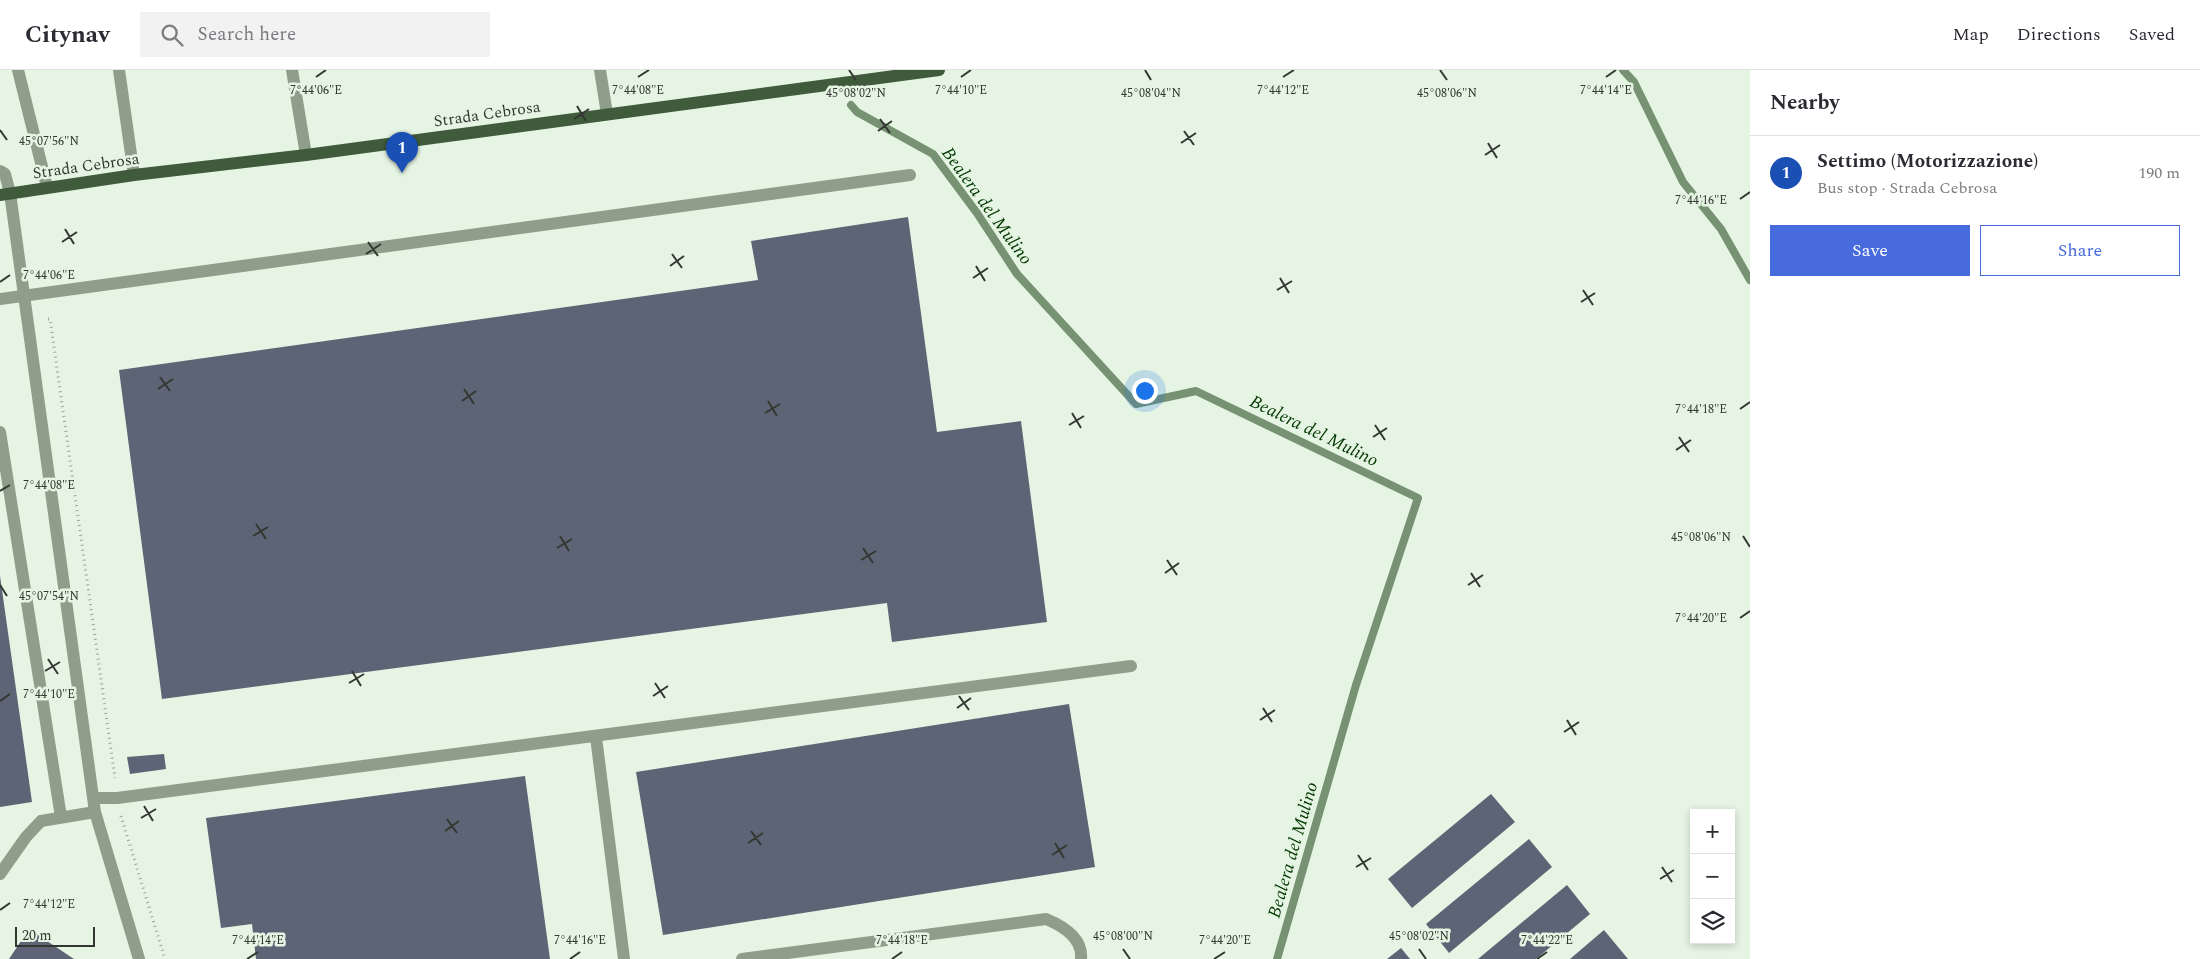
<!DOCTYPE html>
<html lang="en">
<head>
<meta charset="utf-8">
<style>
	:root { --surface:#fff; --page:#f2f2f3; --text:#2b2b33; --muted:#7c7c81; --line:#e1e1e2; --accent:#476add }
	body { margin:0; font-family:Spectral,serif; background:var(--page); color:var(--text) }
	.controls { position:absolute; right:15px; bottom:15px; display:grid; overflow:hidden; border-radius:0px; box-shadow:0 2px 8px #0003 }
	.controls button { width:45px; height:45px; display:grid; place-items:center; padding:0; border:0; border-bottom:1px solid var(--line); background:var(--surface); color:var(--text); font:25px sans-serif }
	.scale { position:absolute; left:15px; bottom:12px; width:80px; box-sizing:border-box; padding-left:5px; border:2px solid #323831; border-top:0; font-size:14px; line-height:18px; white-space:nowrap; color:#323831; -webkit-text-stroke:4px #e5f4e3; paint-order:stroke }
	.you { position:absolute; left:1144px; top:320px; width:18px; height:18px; margin:-12px; border:4px solid #fff; border-radius:50%; background:#1a73e8; box-shadow:0 0 0 8px #1a73e833 }
	.badge { display:grid; place-items:center; width:32px; height:32px; border-radius:50%; background:var(--accent); color:#fff; font-size:16px; font-weight:700 }
	.pin { position:absolute; translate:-50% -41px; filter:drop-shadow(0 1px 2px #0008) }
	.pin::after { content:''; position:absolute; top:26px; width:18px; height:15px; background:inherit; clip-path:polygon(0 0,100% 0,50% 100%) }
	.list { margin:0; padding:0; list-style:none }
	h2 { display:flex; justify-content:space-between; align-items:center; height:65px; margin:0; padding:0 20px; font-size:21px }
	h2 small { font-size:16px; font-weight:400; color:var(--muted) }
	.list li { display:grid; grid-template-columns:32px 1fr auto; gap:15px; align-items:center; box-sizing:border-box; height:75px; padding:0 20px; border-top:1px solid var(--line) }
	.list b { display:block; font-size:19px; white-space:nowrap }
	.list p { margin:0; font-size:16px; white-space:nowrap; color:var(--muted) }
	.list em { font-size:16px; font-style:normal; color:var(--muted) }
	.actions { display:flex; gap:10px; padding:15px 20px }
	.actions a { flex:1; padding:11px 0; border:1px solid var(--accent); border-radius:0px; text-align:center; font-size:18px; color:var(--accent) }
	.actions .main { background:var(--accent); color:#fff }
	.icon { flex:none; width:28px; height:28px; fill:none; stroke:currentColor; stroke-width:2; stroke-linecap:round; stroke-linejoin:round }
	.map { position:relative; flex:none; width:1750px; height:889px; overflow:hidden }
	header { display:flex; align-items:center; gap:30px; box-sizing:border-box; height:70px; padding:0 25px; background:var(--surface); border-bottom:1px solid var(--line) }
	header strong { font-size:24px }
	nav { display:flex; gap:28px; margin-inline-start:auto; font-size:18px }
	.search { width:350px; height:45px; background:var(--page); display:flex; align-items:center; gap:12px; box-sizing:border-box; padding:0 18px; border-radius:0px; color:var(--muted); font-size:19px }
	main { display:flex }
	aside { flex:1; background:var(--surface) }
	.map>svg:first-child { display:block }
</style>
</head>
<body>
<header>
<strong>Citynav</strong>
<div class="search"><svg class="icon" aria-label="search" viewBox="0 0 24 24"><circle cx="10" cy="10" r="6"/><path d="M15 15l6 6"/></svg>Search here</div>
<nav><a>Map</a><a>Directions</a><a>Saved</a></nav>
</header>
<main>
<div class="map">
<svg width="1750" height="889" viewBox="0 0 1750 889">
	<rect width="100%" height="100%" fill="#e5f4e3"/>
	<g fill="none" stroke-linecap="round" stroke-linejoin="round">
		<path stroke="#779273" stroke-width="8" d="M1623,0L1634,12L1683,112L1721,159L1750,210
			M851,35L857,42L933,84L977,143L1017,204L1136,334L1196,321L1418,428L1356,615L1277,889"/>
	</g>
	<path fill="#5d6475" d="M908,147L937,362L1021,351L1047,552L892,572L887,533L162,629L119,300L758,210L751,171Z
		M0,506L32,732L0,737Z
		M1069,634L1095,797L663,865L636,702Z
		M164,684L166,699L130,704L127,687Z
		M525,706L550,889H256L252,854L221,858L206,748Z
		M1491,724L1515,752L1412,838L1388,809Z
		M1529,769L1552,797L1449,883L1426,854Z
		M1567,815L1590,844L1536,889H1478Z
		M29,859L74,889H9Z
		M1604,860L1628,889H1570Z
		M1401,878L1410,889H1387Z"/>
	<g fill="none" stroke-linecap="round" stroke-linejoin="round">
		<path stroke="#9aa598" stroke-width="3" stroke-dasharray="1 4" stroke-linecap="butt" d="M48,249H50L115,708
			M121,746L165,889"/>
		<path stroke="#8e9e8b" stroke-width="12" d="M18,0L47,117
			M119,0L134,105
			M292,0L306,85
			M600,0L607,44
			M0,101L5,104L10,123L95,742L139,889
			M0,229L910,105
			M0,362L61,747
			M596,667L624,889
			M93,728H117L1131,596
			M0,804L26,767L41,751L95,742
			M742,889L1046,849C1063,856 1083,868 1081,889"/>
		<path stroke="#3f5b3b" stroke-width="12" d="M0,125L134,105L306,85L939,0"/>
	</g>
	<path fill="none" stroke="#323831" stroke-width="2" d="M849,0L856,10M1145,0L1151,10M1440,0L1447,10M316,7L326,0M638,7L649,0M961,7L971,0M1283,7L1294,0M1606,7L1616,0M577,36L586,51M574,49L589,39M880,49L890,63M0,60L7,70M878,61L892,51M1184,61L1194,75M1181,73L1196,63M1488,73L1497,88M1485,85L1500,75M1740,129L1750,122M65,159L74,174M62,172L77,162M368,172L378,186M366,184L381,174M672,184L682,198M670,196L684,186M976,196L985,211M973,208L988,198M1280,208L1289,223M0,212L10,205M1277,220L1292,211M1583,220L1593,235M1581,232L1595,223M160,307L170,321M158,319L173,309M464,319L474,334M462,331L476,321M768,331L777,346M1740,339L1750,332M765,343L780,334M1072,343L1081,358M1069,355L1084,346M1375,355L1385,370M1373,367L1387,358M1679,367L1689,382M1676,380L1691,370M0,421L10,415M256,454L266,469M253,466L268,457M560,466L569,481M1743,466L1750,477M557,478L572,469M863,478L873,493M861,490L876,481M1167,490L1177,505M1165,503L1179,493M1471,503L1480,517M0,515L7,526M1468,515L1483,505M1740,548L1750,541M48,589L58,604M45,601L60,592M352,601L361,616M349,613L364,604M655,613L665,628M653,626L668,616M959,626L969,640M0,631L10,624M957,638L971,628M1263,638L1272,652M1260,650L1275,640M1567,650L1576,665M1564,662L1579,652M144,736L153,751M141,748L156,739M447,749L457,763M445,761L459,751M751,761L761,775M748,773L763,763M1055,773L1064,788M1052,785L1067,775M1358,785L1368,800M1356,797L1371,788M1662,797L1672,812M1660,809L1674,800M0,840L10,833M1123,879L1130,889M1419,879L1426,889M247,889L258,882M570,889L580,882M892,889L902,882M1214,889L1225,882M1537,889L1547,882"/>
	<g text-anchor="middle" dominant-baseline="central" stroke-width="5" stroke-linejoin="round" paint-order="stroke">
		<g font-size="16" fill="#323831" stroke="#e5f4e3">
			<text transform="translate(487 44) rotate(-8)">Strada Cebrosa</text>
			<text transform="translate(86 96) rotate(-8)">Strada Cebrosa</text>
		</g>
		<g font-size="18" font-style="italic" fill="#023800" stroke="#e5f4e3">
			<text transform="translate(987 136) rotate(54)">Bealera del Mulino</text>
			<text transform="translate(1314 361) rotate(26)">Bealera del Mulino</text>
			<text transform="translate(1293 780) rotate(-74)">Bealera del Mulino</text>
		</g>
	</g>
	<g font-size="12" text-anchor="middle" fill="#323831" stroke="#e5f4e3" stroke-width="5" stroke-linejoin="round" paint-order="stroke">
		<text x="316" y="24">7°44'06"E</text>
		<text x="638" y="24">7°44'08"E</text>
		<text x="961" y="24">7°44'10"E</text>
		<text x="1283" y="24">7°44'12"E</text>
		<text x="1606" y="24">7°44'14"E</text>
		<text x="856" y="27">45°08'02"N</text>
		<text x="1151" y="27">45°08'04"N</text>
		<text x="1447" y="27">45°08'06"N</text>
		<text x="49" y="75">45°07'56"N</text>
		<text x="1701" y="134">7°44'16"E</text>
		<text x="49" y="209">7°44'06"E</text>
		<text x="1701" y="343">7°44'18"E</text>
		<text x="49" y="419">7°44'08"E</text>
		<text x="1701" y="471">45°08'06"N</text>
		<text x="49" y="530">45°07'54"N</text>
		<text x="1701" y="552">7°44'20"E</text>
		<text x="49" y="628">7°44'10"E</text>
		<text x="49" y="838">7°44'12"E</text>
		<text x="1123" y="870">45°08'00"N</text>
		<text x="1419" y="870">45°08'02"N</text>
		<text x="258" y="874">7°44'14"E</text>
		<text x="580" y="874">7°44'16"E</text>
		<text x="902" y="874">7°44'18"E</text>
		<text x="1225" y="874">7°44'20"E</text>
		<text x="1547" y="874">7°44'22"E</text>
	</g>
</svg>
<div class="controls">
<button>+</button>
<button>−</button>
<button><svg class="icon" aria-label="layers" viewBox="0 0 24 24"><path d="M12 4l9 5-9 5-9-5zM3 14l9 5 9-5"/></svg></button>
</div>
<div class="scale">20 m</div>
<div class="you"></div>
<div class="pin badge" style="left:402px;top:103px;background:#1a4fb4">1</div>
</div>
<aside>
<h2>Nearby<small></small></h2>
<ul class="list">
<li><span class="badge" style="background:#1a4fb4">1</span><div><b>Settimo (Motorizzazione)</b><p>Bus stop · Strada Cebrosa</p></div><em>190 m</em></li>
</ul>
<div class="actions"><a class="main">Save</a><a>Share</a></div>
</aside>
</main>
</body>
</html>
